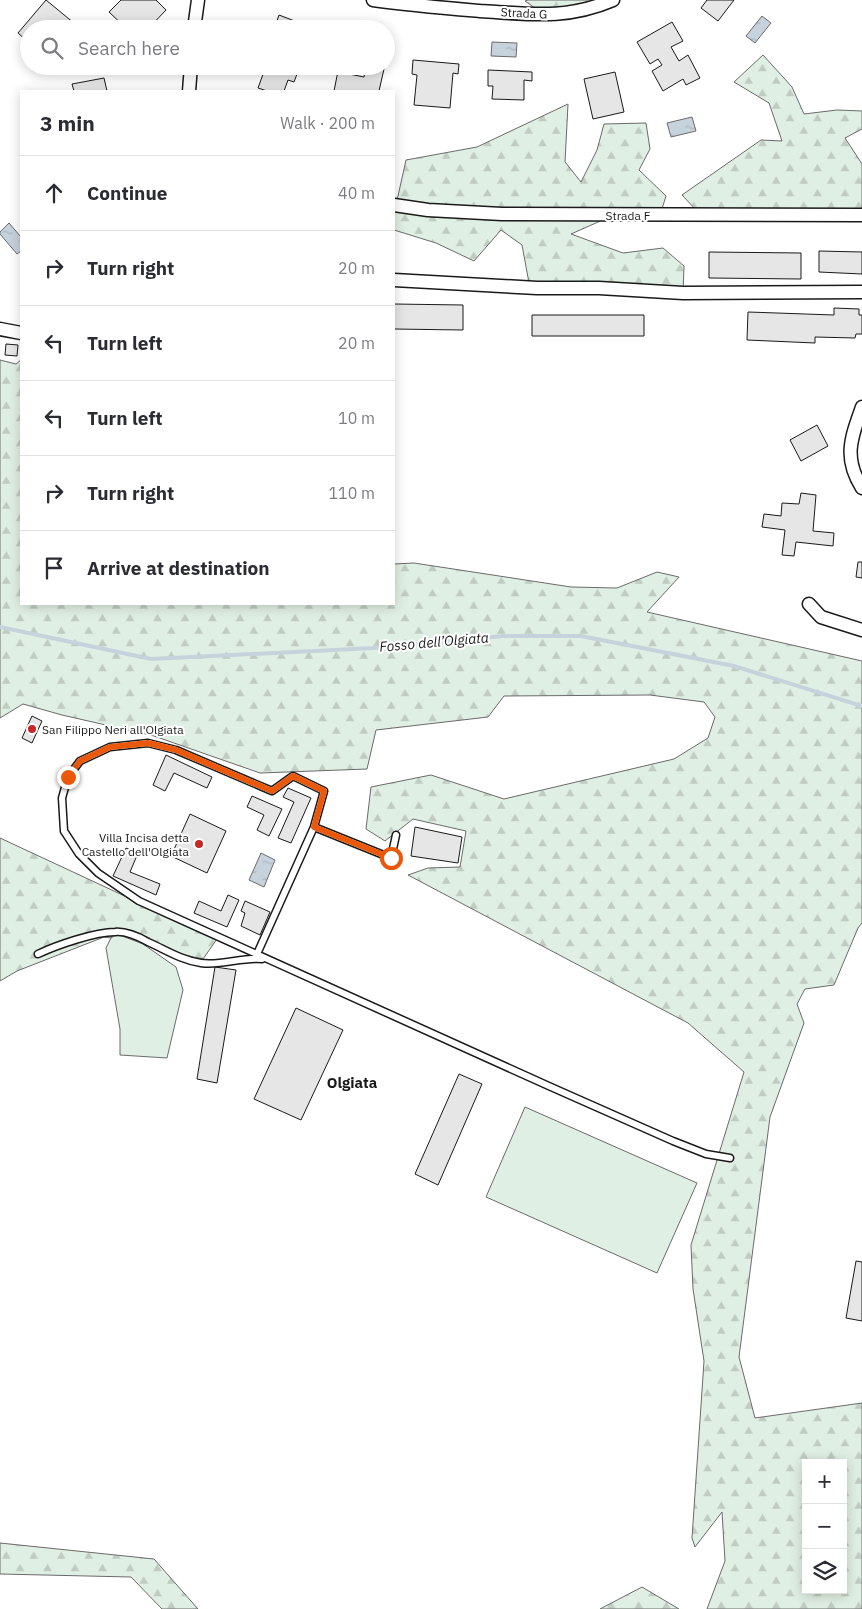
<!DOCTYPE html>
<html lang="en">
<head>
<meta charset="utf-8">
<style>
	:root { --surface:#fff; --page:#f2f2f3; --text:#2b2b33; --muted:#7c7c81; --line:#e1e1e2 }
	body { margin:0; font-family:"IBM Plex Sans",sans-serif; background:var(--page); color:var(--text) }
	.controls { position:absolute; right:15px; bottom:15px; display:grid; overflow:hidden; border-radius:0px; box-shadow:0 2px 12px #0003 }
	.controls button { width:45px; height:45px; display:grid; place-items:center; padding:0; border:0; border-bottom:1px solid var(--line); background:var(--surface); color:var(--text); font:25px sans-serif }
	.stop { position:absolute; width:15px; height:15px; margin:-11px; border:4px solid #ea580c; border-radius:50%; background:#fff }
	.stop.end { background:#ea580c; border-color:#fff; box-shadow:0 1px 5px #0008 }
	.list { margin:0; padding:0; list-style:none }
	h2 { display:flex; justify-content:space-between; align-items:center; height:65px; margin:0; padding:0 20px; font-size:21px }
	h2 small { font-size:16px; font-weight:400; color:var(--muted) }
	.list li { display:grid; grid-template-columns:32px 1fr auto; gap:15px; align-items:center; box-sizing:border-box; height:75px; padding:0 20px; border-top:1px solid var(--line) }
	.list b { display:block; font-size:19px; white-space:nowrap }
	.list em { font-size:16px; font-style:normal; color:var(--muted) }
	.icon { flex:none; width:28px; height:28px; fill:none; stroke:currentColor; stroke-width:2; stroke-linecap:round; stroke-linejoin:round }
	.map { position:relative; flex:none; width:862px; height:1609px; overflow:hidden }
	.search { position:absolute; background:var(--surface); box-shadow:0 2px 12px #0003; left:20px; top:20px; width:375px; height:55px; display:flex; align-items:center; gap:12px; box-sizing:border-box; padding:0 18px; border-radius:28px; color:var(--muted); font-size:19px }
	.panel { position:absolute; background:var(--surface); box-shadow:0 2px 12px #0003; left:20px; top:90px; width:375px; height:515px; border-radius:0px }
	.map>svg:first-child { display:block }
</style>
</head>
<body>
<div class="map">
<svg width="862" height="1609" viewBox="0 0 862 1609">
	<defs>
		<pattern id="forest-firs" width="22" height="20" patternUnits="userSpaceOnUse" patternTransform="scale(1.25)"><rect width="22" height="20" fill="#e0efe3"/><path d="M5 1l3.5 6h-7zM16 11l3.5 6h-7z" fill="#c0ccc2"/></pattern>
		<pattern id="water-ripples" width="26" height="14" patternUnits="userSpaceOnUse" patternTransform="scale(1.25)"><rect width="26" height="14" fill="#c6d2dc"/><path d="M2 4q2-2 4 0t4 0M15 11q2-2 4 0t4 0" fill="none" stroke="#aab4bc"/></pattern>
	</defs>
	<rect width="100%" height="100%" fill="#fff"/>
	<path fill="url(#forest-firs)" stroke="#6a6a6a" fill-rule="evenodd" d="M528,0H602L596,3L539,11L525,1Z
		M763,55L792,87L804,114L837,110L862,111V129L845,138L862,164V215L697,211L682,195L761,140L782,141L769,103L734,82Z
		M568,104L565,162L581,182L597,150L604,124L646,123L650,149L639,170L666,196L661,212L614,215L571,234L623,253L663,248L684,266L683,293L529,283L522,245L501,230L474,261L436,243L394,230V207L398,196L406,160L477,147Z
		M0,360L16,364L21,360V604H394V564L414,563L571,587L617,588L657,572L679,577L647,612L862,661V923L858,928L834,985L805,989L797,1004L804,1023L770,1117L739,1357L755,1418L862,1403V1609H707L725,1561L722,1512L695,1547L692,1538L704,1361L693,1289L691,1245L744,1072L688,1023L408,875L428,868L460,867L466,831L413,819L385,841L366,829L371,787L431,775L504,799L674,759L708,738L715,717L704,702L650,695L504,696L488,717L376,730L367,769L260,773L154,736L62,715L23,704L0,718ZM806,1463H843V1590H806Z
		M0,838L217,939L203,959L171,952L141,934L113,932L111,938L104,937L17,971L0,981Z
		M0,1543L154,1559L198,1609H162L131,1577L0,1574Z
		M642,1587L679,1609H600Z"/>
	<path fill="#e0efe3" stroke="#6a6a6a" d="M117,934L143,944L176,967L183,990L167,1058L120,1055V1029L106,948L111,938Z
		M525,1107L697,1183L657,1273L486,1197Z"/>
	<path fill="url(#water-ripples)" stroke="#6a6a6a" d="M762,16L771,23L755,43L746,36Z
		M492,42L517,43L516,57L491,56Z
		M692,117L696,131L671,137L667,123Z
		M9,223L21,237V251L17,254L0,234V232Z
		M261,853L275,860L264,887L249,880Z"/>
	<g fill="none" stroke-linecap="round" stroke-linejoin="round">
		<path stroke="#c6d2dc" stroke-width="4" d="M0,627L151,659L374,648L503,636H581L734,666L862,706"/>
	</g>
	<path fill="#e6e6e6" stroke="#1a1a1a" d="M46,0L80,28L29,29V43L18,33Z
		M121,0H156L166,10L148,29H127L109,12Z
		M707,0H734L718,21L701,8Z
		M279,15L313,28V29H274Z
		M672,22L683,41L671,47L679,61L688,55L700,78L686,85L683,79L663,91L652,71L662,65L658,59L650,64L637,42Z
		M413,60L459,64L458,74L453,73L450,108L414,105L417,75L412,74Z
		M266,66H300L294,82L288,80L284,91H267L258,88Z
		M339,66H351L349,74L364,77L366,66L384,69L379,91H334Z
		M488,70L532,72V81L524,80V100L492,99L493,86H488Z
		M615,72L624,112L593,119L584,79Z
		M104,78L107,91H74L72,84Z
		M819,251L862,252V274L819,272Z
		M709,252L801,253V279L709,278Z
		M394,304L463,305V330L394,329Z
		M834,308L859,309V315H862V334H856L855,338L815,337V343L747,340L748,312L834,315Z
		M532,315H644V336H532Z
		M6,344L18,345L17,356L5,355Z
		M817,425L828,446L801,461L790,440Z
		M801,493L816,495L813,531L834,533L833,546L796,542L794,556L782,555L785,530L762,527L764,514L781,516L782,503L799,504Z
		M858,562H862V578L856,577Z
		M32,716L42,721L32,743L22,738Z
		M166,755L212,777L207,788L174,773L165,791L153,785Z
		M288,788L311,798L291,843L278,838L294,802L283,797Z
		M252,796L282,809L269,836L257,830L264,815L247,807Z
		M190,814L226,831L207,873L171,856Z
		M415,827L462,837L458,863L411,856Z
		M126,848L138,853L130,872L160,884L156,895L113,876Z
		M228,895L239,900L227,927L194,913L199,901L221,911Z
		M245,901L270,912L260,935L241,926L245,913L241,911Z
		M215,967L236,970L217,1083L197,1079Z
		M296,1008L343,1030L301,1120L254,1099Z
		M459,1074L482,1084L438,1185L415,1174Z
		M856,1261L862,1262V1321L846,1318Z"/>
	<g fill="none" stroke-linecap="round" stroke-linejoin="round">
		<defs>
			<path id="service" d="M314,827L391,858L396,835
				M38,954C57,945 95,932 115,932C125,931 139,937 148,942C166,950 181,960 201,963C221,966 242,957 262,959
				M257,954L314,827L324,791L293,776L272,791L176,750L148,743L110,747L80,761L68,777L62,798L64,831L79,854L98,873L139,901L551,1087L673,1141L706,1154L730,1158"/>
			<path id="minor" d="M373,0C409,5 445,8 480,11C530,14 566,20 613,0
				M194,29L198,0
				M189,91L191,66
				M394,205L428,210L502,214L862,215
				M394,280L537,288H599L683,293L862,292
				M0,329L21,333
				M862,407C851,438 843,458 862,488
				M809,604L821,617L862,630"/>
		</defs>
		<use href="#service" stroke="#1a1a1a" stroke-width="9"/>
		<use href="#minor" stroke="#1a1a1a" stroke-width="15"/>
		<use href="#service" stroke="#fff" stroke-width="6"/>
		<use href="#minor" stroke="#fff" stroke-width="12"/>
	</g>
	<g fill="none" stroke-linecap="round" stroke-linejoin="round">
		<path stroke="#ea580c" stroke-width="6" d="M68,777L80,761L110,747L148,743L176,750L272,791L293,776L324,791L314,827L391,858"/>
	</g>
	<g fill="#c62828" stroke="#fff" stroke-width="2">
		<circle cx="32" cy="729" r="5"/>
		<circle cx="199" cy="844" r="5"/>
	</g>
	<g text-anchor="middle" dominant-baseline="central" stroke-width="4" stroke-linejoin="round" paint-order="stroke">
		<g font-size="12" fill="#1a1a1a" stroke="#fff">
			<text transform="translate(524 13) rotate(3)">Strada G</text>
			<text x="628" y="215">Strada F</text>
		</g>
		<g font-size="12" fill="#1a1a1a" stroke="#fff" text-anchor="start">
			<text x="42" y="729">San Filippo Neri all'Olgiata</text>
			<text x="189" y="837" text-anchor="end">Villa Incisa detta<tspan x="189" dy="14">Castello dell'Olgiata</tspan></text>
		</g>
		<g font-size="14" font-style="italic" fill="#1a1a1a" stroke="#fff">
			<text transform="translate(434 642) rotate(-5)">Fosso dell’Olgiata</text>
		</g>
		<g font-size="15" font-weight="bold" fill="#1a1a1a" stroke="#fff">
			<text x="352" y="1082">Olgiata</text>
		</g>
	</g>
</svg>
<div class="controls">
<button>+</button>
<button>−</button>
<button><svg class="icon" aria-label="layers" viewBox="0 0 24 24"><path d="M12 4l9 5-9 5-9-5zM3 14l9 5 9-5"/></svg></button>
</div>
<div class="stop" style="left:391px;top:858px"></div>
<div class="stop end" style="left:68px;top:777px"></div>
<div class="search"><svg class="icon" aria-label="search" viewBox="0 0 24 24"><circle cx="10" cy="10" r="6"/><path d="M15 15l6 6"/></svg>Search here</div>
<section class="panel">
<h2>3 min<small>Walk · 200 m</small></h2>
<ul class="list">
<li><svg class="icon" aria-label="ahead" viewBox="0 0 24 24"><path d="M12 20V5M6 11l6-6 6 6"/></svg><div><b>Continue</b></div><em>40 m</em></li>
<li><svg class="icon" aria-label="right" viewBox="0 0 24 24"><path d="M7 20v-9h11M14 6l5 5-5 5"/></svg><div><b>Turn right</b></div><em>20 m</em></li>
<li><svg class="icon" aria-label="left" viewBox="0 0 24 24"><path d="M17 20v-9H6M10 6l-5 5 5 5"/></svg><div><b>Turn left</b></div><em>20 m</em></li>
<li><svg class="icon" aria-label="left" viewBox="0 0 24 24"><path d="M17 20v-9H6M10 6l-5 5 5 5"/></svg><div><b>Turn left</b></div><em>10 m</em></li>
<li><svg class="icon" aria-label="right" viewBox="0 0 24 24"><path d="M7 20v-9h11M14 6l5 5-5 5"/></svg><div><b>Turn right</b></div><em>110 m</em></li>
<li><svg class="icon" aria-label="arrive" viewBox="0 0 24 24"><path d="M6 21V4h12l-3 4 3 4H6"/></svg><div><b>Arrive at destination</b></div></li>
</ul>
</section>
</div>
</body>
</html>
